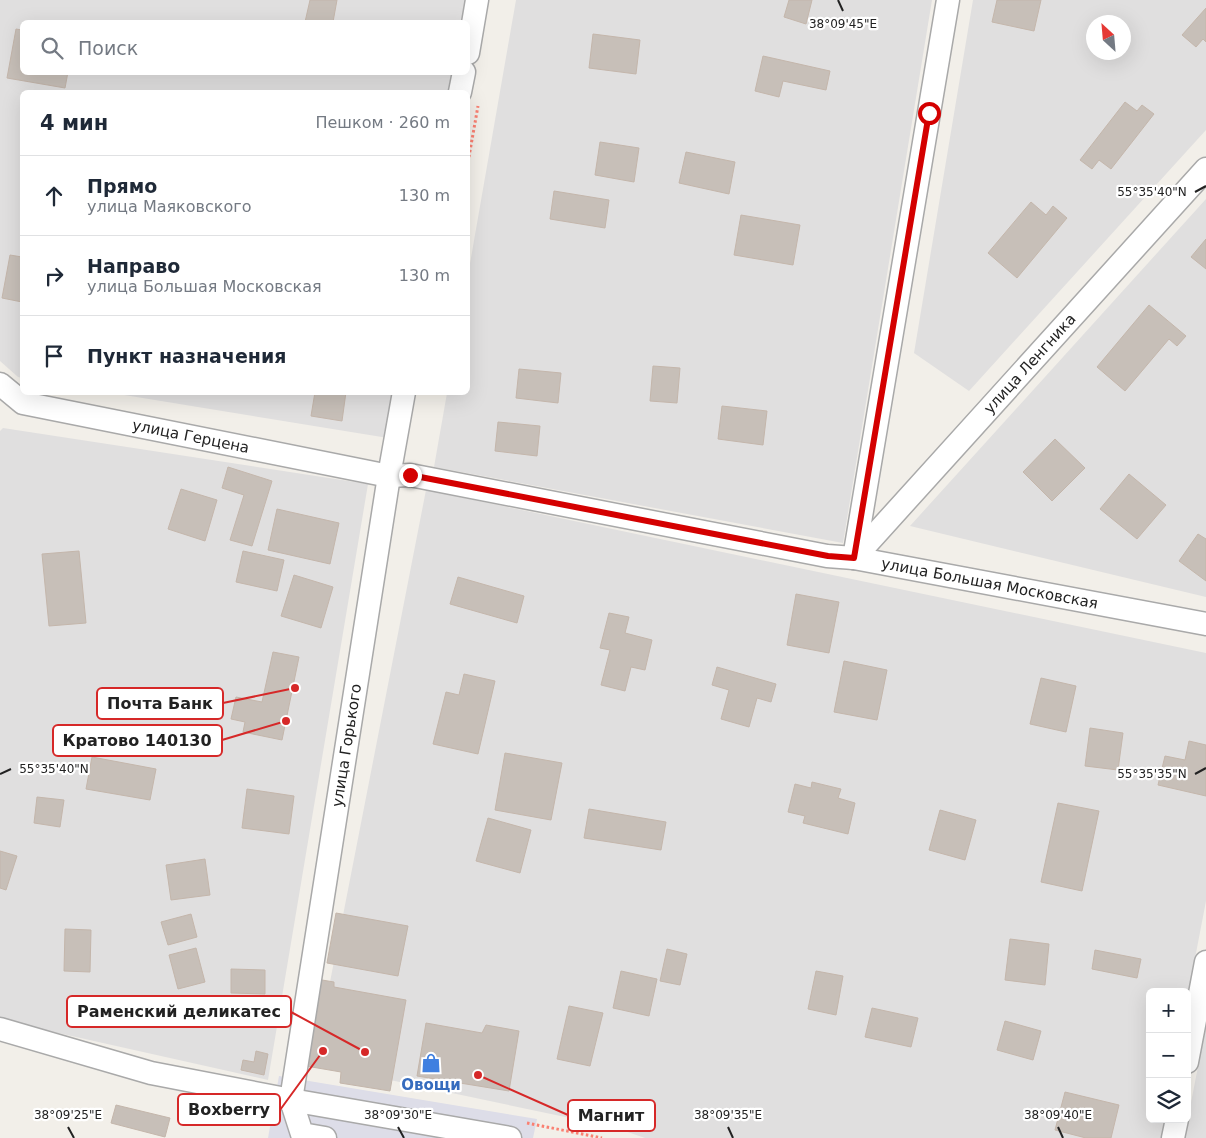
<!DOCTYPE html>
<html lang="ru">
<head>
<meta charset="utf-8">
<style>
	:root { --surface:#fff; --page:#f6f6f7; --text:#1f2937; --muted:#747a83; --line:#e0e1e3 }
	body { margin:0; font-family:"DejaVu Sans",sans-serif; background:var(--page); color:var(--text) }
	.controls { position:absolute; right:15px; bottom:15px; display:grid; overflow:hidden; border-radius:8px; box-shadow:0 5px 20px #0002 }
	.controls button { width:45px; height:45px; display:grid; place-items:center; padding:0; border:0; border-bottom:1px solid var(--line); background:var(--surface); color:var(--text); font:25px sans-serif }
	.compass { position:absolute; left:1086px; top:15px; width:45px; height:45px; border-radius:50%; background:var(--surface); box-shadow:0 5px 20px #0002; rotate:334deg }
	.stop { position:absolute; width:15px; height:15px; margin:-11px; border:4px solid #d40000; border-radius:50%; background:#fff }
	.stop.end { background:#d40000; border-color:#fff; box-shadow:0 1px 5px #0008 }
	.list { margin:0; padding:0; list-style:none }
	h2 { display:flex; justify-content:space-between; align-items:center; height:65px; margin:0; padding:0 20px; font-size:21px }
	h2 small { font-size:16px; font-weight:400; color:var(--muted) }
	.list li { display:grid; grid-template-columns:32px 1fr auto; gap:15px; align-items:center; box-sizing:border-box; height:80px; padding:0 20px; border-top:1px solid var(--line) }
	.list b { display:block; font-size:19px; white-space:nowrap }
	.list p { margin:0; font-size:16px; white-space:nowrap; color:var(--muted) }
	.list em { font-size:16px; font-style:normal; color:var(--muted) }
	.icon { flex:none; width:28px; height:28px; fill:none; stroke:currentColor; stroke-width:2; stroke-linecap:round; stroke-linejoin:round }
	.map { position:relative; flex:none; width:1206px; height:1138px; overflow:hidden }
	.search { position:absolute; background:var(--surface); box-shadow:0 5px 20px #0002; left:20px; top:20px; width:450px; height:55px; display:flex; align-items:center; gap:12px; box-sizing:border-box; padding:0 18px; border-radius:8px; color:var(--muted); font-size:19px }
	.panel { position:absolute; background:var(--surface); box-shadow:0 5px 20px #0002; left:20px; top:90px; width:450px; height:305px; border-radius:8px }
	.map>svg:first-child { display:block }
</style>
</head>
<body>
<div class="map">
<svg width="1206" height="1138" viewBox="0 0 1206 1138">
	<rect width="100%" height="100%" fill="#f2efe9"/>
	<path fill="#e0dfdf" fill-rule="evenodd" d="M0,0H467L463,22H22V72L454,73L450,92H22V378L18,377L0,361Z
		M516,0H932L843,543L434,467L447,393L468,392V275Z
		M973,0H1206V130L969,391L914,353ZM1094,22H1124V52H1094Z
		M1206,199V597L910,526Z
		M112,393H397L388,438Z
		M3,428L368,484L268,1080L0,1020V431Z
		M426,490L1206,653V901L1187,1000V992H1150V1119H1165L1161,1138H645L613,1127L314,1064Z
		M1206,1026V1138H1184Z"/>
	<path fill="#dddde8" d="M279,1076L537,1119L533,1138H268Z"/>
	<path fill="#c7bfb8" stroke="#c4b6ab" d="M310,0H337L333,22H305Z
		M789,0H812L806,24L784,17Z
		M997,0H1041L1034,31L992,22Z
		M1206,8V42L1203,39L1196,47L1182,35Z
		M16,29L22,30V72H68L65,88L7,78Z
		M593,34L640,40L636,74L589,68Z
		M763,56L830,71L826,90L783,81L779,97L755,91Z
		M1125,102L1137,111L1142,105L1154,114L1111,169L1099,160L1092,169L1080,160Z
		M600,142L639,148L634,182L595,175Z
		M686,152L735,162L729,194L679,183Z
		M554,191L609,200L605,228L550,219Z
		M1031,202L1046,215L1053,206L1067,218L1017,278L988,253Z
		M741,215L800,225L793,265L734,255Z
		M1206,239V269L1191,257Z
		M10,255L22,257V302L2,298Z
		M1149,305L1186,336L1177,346L1169,339L1125,391L1097,367Z
		M653,366L680,368L677,403L650,401Z
		M519,369L561,373L558,403L516,398Z
		M315,392H346L342,421L311,416Z
		M722,406L767,411L763,445L718,439Z
		M498,422L540,426L537,456L495,451Z
		M1055,439L1085,468L1052,501L1023,472Z
		M228,467L272,481L252,546L230,540L244,495L222,488Z
		M1129,474L1166,505L1137,539L1100,509Z
		M181,489L217,500L205,541L168,529Z
		M277,509L339,523L330,564L268,550Z
		M1198,534L1206,539V581L1179,561Z
		M79,551L86,623L49,626L42,554Z
		M243,551L284,560L277,591L236,582Z
		M294,575L333,587L321,628L281,616Z
		M458,577L524,596L517,623L450,604Z
		M796,594L839,602L829,653L787,645Z
		M609,613L629,617L625,633L652,640L645,670L631,667L625,691L601,685L610,650L600,648Z
		M273,652L299,657L282,740L243,732L245,722L231,719L236,697L262,702Z
		M844,661L887,670L877,720L834,712Z
		M717,667L776,684L771,702L757,698L749,727L721,719L729,690L712,685Z
		M464,674L495,681L478,754L433,744L446,692L459,695Z
		M1041,678L1076,686L1066,732L1030,724Z
		M1090,728L1123,733L1118,770L1085,766Z
		M1189,741L1206,745V796L1158,785L1165,756L1185,760Z
		M505,753L562,763L551,820L495,810Z
		M92,757L156,769L150,800L86,789Z
		M812,782L841,789L838,798L855,803L848,834L803,823L805,816L788,812L795,784L811,788Z
		M247,789L294,796L289,834L242,828Z
		M37,797L64,800L60,827L34,823Z
		M1058,803L1099,811L1082,891L1041,882Z
		M589,809L666,822L661,850L584,838Z
		M940,810L976,820L965,860L929,850Z
		M488,818L531,830L520,873L476,861Z
		M0,851L17,856L6,890L0,888Z
		M205,859L210,895L171,900L166,865Z
		M336,913L408,926L398,976L327,963Z
		M191,914L197,937L168,945L161,922Z
		M65,929L91,930L90,972L64,971Z
		M1010,939L1049,944L1045,985L1005,980Z
		M196,948L205,982L178,989L169,955Z
		M667,949L687,954L680,985L660,981Z
		M1095,950L1141,959L1137,978L1092,969Z
		M231,969L265,970V994L231,993Z
		M621,971L657,979L649,1016L613,1008Z
		M816,971L843,976L836,1015L808,1009Z
		M316,979L334,982V987L406,1000L390,1091L340,1083L341,1072L306,1066Z
		M569,1006L603,1013L590,1066L557,1059Z
		M872,1008L918,1018L911,1047L865,1037Z
		M1005,1021L1041,1031L1033,1060L997,1050Z
		M426,1023L482,1033L486,1025L519,1031L509,1091L417,1076Z
		M256,1051L268,1054L264,1075L241,1070L243,1060L254,1062Z
		M1065,1092L1119,1105L1111,1138H1086L1055,1130Z
		M116,1105L170,1118L165,1137L111,1123Z"/>
	<g fill="none" stroke-linecap="round" stroke-linejoin="round">
		<defs>
			<g id="minor">
				<path d="M468,53L477,0"/>
				<path d="M460,92L464,72"/>
				<path id="s1" d="M0,384L23,403L389,476L410,475L827,556L854,558L1206,624"/>
				<path d="M854,558L948,0"/>
				<path id="s2" d="M854,558L1206,169"/>
				<path d="M0,1029L151,1073L291,1100L510,1138"/>
				<path d="M1187,1062L1206,962"/>
				<path id="s3" d="M325,1138L302,1134L291,1100L389,476L404,392"/>
				<path d="M1173,1138L1177,1119"/>
			</g>
		</defs>
		<use href="#minor" stroke="#a9a9a9" stroke-width="25"/>
		<path stroke="#fa8072" stroke-width="3" stroke-dasharray="2.5 2.5" stroke-linecap="butt" d="M468,162L478,106
			M527,1123L602,1138"/>
		<use href="#minor" stroke="#fff" stroke-width="22"/>
	</g>
	<g fill="none" stroke-linecap="round" stroke-linejoin="round">
		<path stroke="#d40000" stroke-width="6" d="M410,475L828,556L854,558L929,113"/>
	</g>
	<path fill="none" stroke="#222" stroke-width="2" d="M838,0L843,11M1195,192L1206,186M0,774L11,769M1195,774L1206,768M68,1127L74,1138M398,1127L404,1138M728,1127L733,1138M1058,1127L1063,1138"/>
	<defs>
		<symbol id="shop-bare" viewBox="-9 -9 18 18"><path d="M-5-2.5h2.3a2.7 3.5 0 0 1 5.4 0H5L5.5 6h-11ZM-1.5-2.5h3a1.5 2.3 0 0 0-3 0Z" fill="#3f7fe0" stroke="#fff" stroke-width="2.5" paint-order="stroke"/></symbol>
	</defs>
	<g fill-rule="evenodd">
		<use href="#shop-bare" x="417" y="1049" width="28" height="28"/>
	</g>
	<g text-anchor="middle" dominant-baseline="central" stroke-width="4.5" stroke-linejoin="round" paint-order="stroke">
		<g font-size="15" fill="#222" stroke="#fff">
			<text stroke="none"><textPath href="#s2" startOffset="262">улица Ленгника</textPath></text>
			<text stroke="none"><textPath href="#s1" startOffset="201">улица Герцена</textPath></text>
			<text stroke="none"><textPath href="#s1" startOffset="1014">улица Большая Московская</textPath></text>
			<text stroke="none"><textPath href="#s3" startOffset="418">улица Горького</textPath></text>
		</g>
		<g font-size="15" font-weight="bold" fill="#366cbe" stroke="#fff">
			<text x="431" y="1085">Овощи</text>
		</g>
	</g>
	<g font-size="12" text-anchor="middle" fill="#222" stroke="#fff" stroke-width="4.5" stroke-linejoin="round" paint-order="stroke">
		<text x="843" y="28">38°09'45"E</text>
		<text x="1152" y="196">55°35'40"N</text>
		<text x="54" y="773">55°35'40"N</text>
		<text x="1152" y="778">55°35'35"N</text>
		<text x="68" y="1119">38°09'25"E</text>
		<text x="398" y="1119">38°09'30"E</text>
		<text x="728" y="1119">38°09'35"E</text>
		<text x="1058" y="1119">38°09'40"E</text>
	</g>
	<path fill="none" stroke="#d62828" stroke-width="2" d="M295 688L223 703M286 721L222 740M365 1052L291 1012M323 1051L280 1110M478 1075L568 1115"/>
	<g fill="#d62828" stroke="#fff" stroke-width="2">
		<circle cx="295" cy="688" r="5"/>
		<circle cx="286" cy="721" r="5"/>
		<circle cx="365" cy="1052" r="5"/>
		<circle cx="323" cy="1051" r="5"/>
		<circle cx="478" cy="1075" r="5"/>
	</g>
	<g fill="#fff" stroke="#d62828" stroke-width="2">
		<rect x="97" y="688" width="126" height="31" rx="5"/>
		<rect x="53" y="725" width="169" height="31" rx="5"/>
		<rect x="67" y="996" width="224" height="31" rx="5"/>
		<rect x="178" y="1094" width="102" height="31" rx="5"/>
		<rect x="568" y="1100" width="87" height="31" rx="5"/>
	</g>
	<g font-size="16" text-anchor="middle" font-weight="bold" fill="#222">
		<text x="160" y="709">Почта Банк</text>
		<text x="137" y="746">Кратово 140130</text>
		<text x="179" y="1017">Раменский деликатес</text>
		<text x="229" y="1115">Boxberry</text>
		<text x="611" y="1121">Магнит</text>
	</g>
</svg>
<div class="controls">
<button>+</button>
<button>−</button>
<button><svg class="icon" aria-label="layers" viewBox="0 0 24 24"><path d="M12 4l9 5-9 5-9-5zM3 14l9 5 9-5"/></svg></button>
</div>
<svg class="compass" viewBox="-18 -18 36 36"><path d="M0-13l5 13h-10z" fill="#e53935"/><path d="M0 13l5-13h-10z" fill="#747a83"/></svg>
<div class="stop" style="left:929px;top:113px"></div>
<div class="stop end" style="left:410px;top:475px"></div>
<div class="search"><svg class="icon" aria-label="search" viewBox="0 0 24 24"><circle cx="10" cy="10" r="6"/><path d="M15 15l6 6"/></svg>Поиск</div>
<section class="panel">
<h2>4 мин<small>Пешком · 260 m</small></h2>
<ul class="list">
<li><svg class="icon" aria-label="ahead" viewBox="0 0 24 24"><path d="M12 20V5M6 11l6-6 6 6"/></svg><div><b>Прямо</b><p>улица Маяковского</p></div><em>130 m</em></li>
<li><svg class="icon" aria-label="right" viewBox="0 0 24 24"><path d="M7 20v-9h11M14 6l5 5-5 5"/></svg><div><b>Направо</b><p>улица Большая Московская</p></div><em>130 m</em></li>
<li><svg class="icon" aria-label="arrive" viewBox="0 0 24 24"><path d="M6 21V4h12l-3 4 3 4H6"/></svg><div><b>Пункт назначения</b></div></li>
</ul>
</section>
</div>
</body>
</html>
